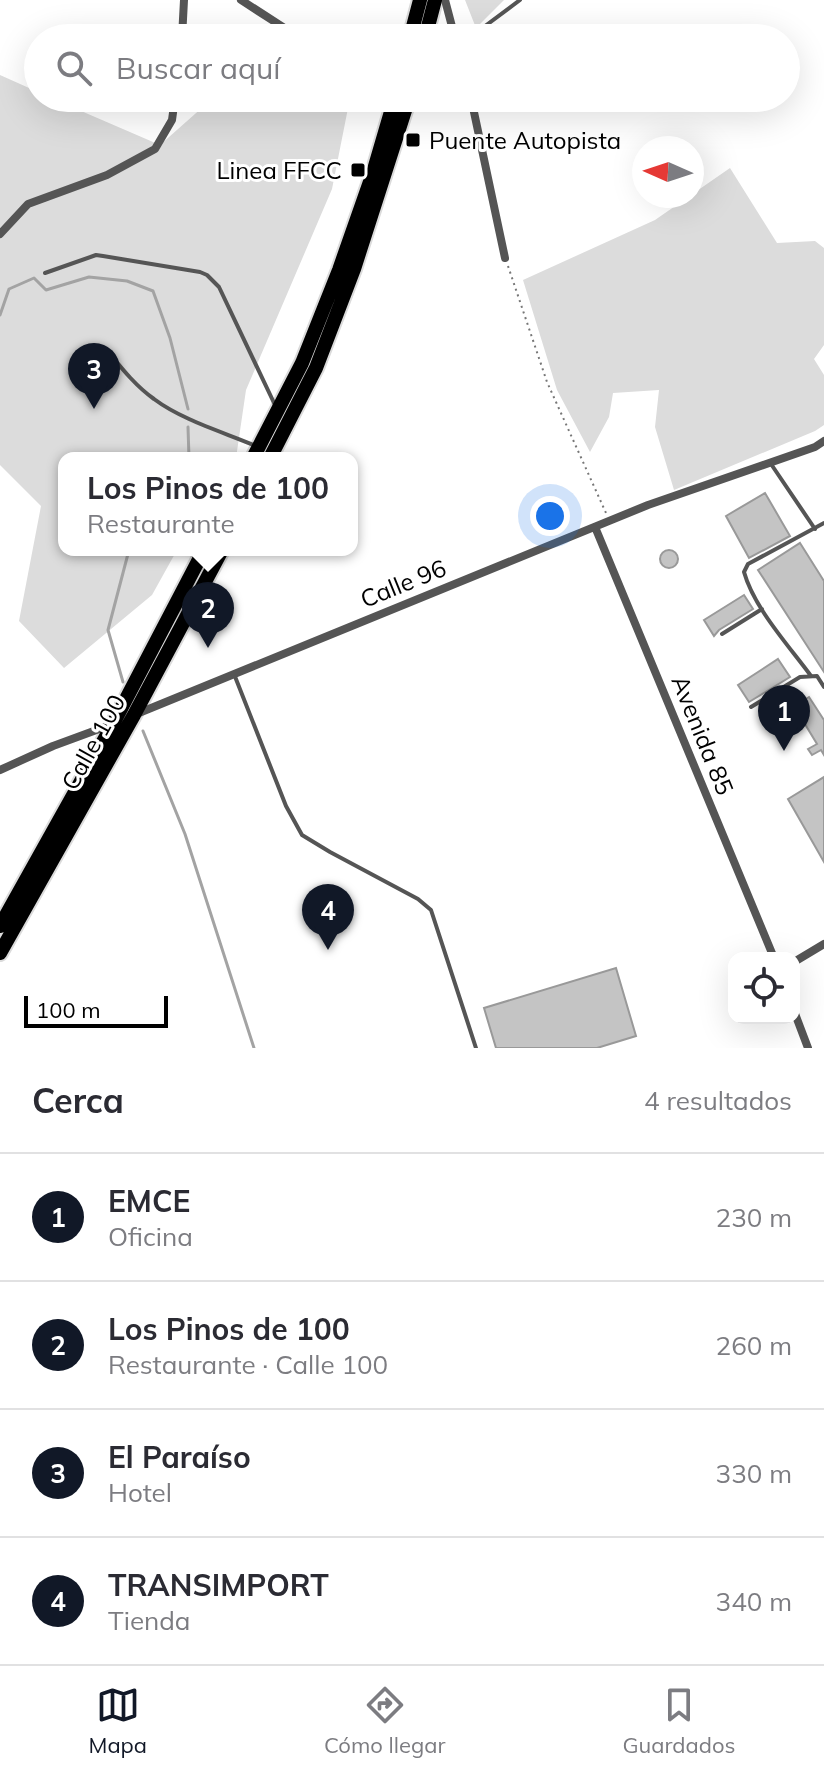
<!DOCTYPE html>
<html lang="es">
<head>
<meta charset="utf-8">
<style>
	:root { --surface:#fff; --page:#f2f2f3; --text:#2b2b33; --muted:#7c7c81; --line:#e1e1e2; --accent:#111827 }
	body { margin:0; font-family:Mulish,sans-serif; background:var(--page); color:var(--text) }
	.controls { position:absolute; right:24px; bottom:24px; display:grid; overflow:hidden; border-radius:16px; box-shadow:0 8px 32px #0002 }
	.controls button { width:72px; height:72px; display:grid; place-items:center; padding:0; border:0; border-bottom:2px solid var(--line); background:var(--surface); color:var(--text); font:40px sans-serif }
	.compass { position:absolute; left:632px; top:136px; width:72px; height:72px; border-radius:50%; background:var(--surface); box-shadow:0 8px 32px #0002; rotate:273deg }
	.scale { position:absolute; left:24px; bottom:20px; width:144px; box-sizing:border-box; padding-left:8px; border:4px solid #000; border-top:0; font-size:22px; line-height:28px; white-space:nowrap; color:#000; -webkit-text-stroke:6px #fff; paint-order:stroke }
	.you { position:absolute; left:550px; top:516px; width:28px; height:28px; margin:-20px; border:6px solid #fff; border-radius:50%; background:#1a73e8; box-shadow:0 0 0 12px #1a73e833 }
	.badge { display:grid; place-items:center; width:52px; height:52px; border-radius:50%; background:var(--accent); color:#fff; font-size:26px; font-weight:700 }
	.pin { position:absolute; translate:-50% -66px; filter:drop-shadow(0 2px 4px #0008) }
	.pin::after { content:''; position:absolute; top:42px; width:28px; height:24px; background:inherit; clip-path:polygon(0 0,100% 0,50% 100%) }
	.popup { position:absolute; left:58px; top:452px; width:300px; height:104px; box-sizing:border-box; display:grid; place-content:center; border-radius:16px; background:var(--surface); filter:drop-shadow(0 2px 6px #0005); font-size:26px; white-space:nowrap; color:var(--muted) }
	.popup b { font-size:30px; color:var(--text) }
	.popup::after { content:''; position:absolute; left:50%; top:100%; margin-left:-16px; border:16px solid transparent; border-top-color:var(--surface) }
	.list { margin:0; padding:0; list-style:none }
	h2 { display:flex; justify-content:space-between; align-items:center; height:104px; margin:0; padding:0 32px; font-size:34px }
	h2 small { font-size:26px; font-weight:400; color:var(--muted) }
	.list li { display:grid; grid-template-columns:52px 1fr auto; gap:24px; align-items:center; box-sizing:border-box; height:128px; padding:0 32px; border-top:2px solid var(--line) }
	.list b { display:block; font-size:30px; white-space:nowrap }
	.list p { margin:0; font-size:26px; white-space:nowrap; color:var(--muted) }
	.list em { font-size:26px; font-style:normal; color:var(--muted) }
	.icon { flex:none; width:44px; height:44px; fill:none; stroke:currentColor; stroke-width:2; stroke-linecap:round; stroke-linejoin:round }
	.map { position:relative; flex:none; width:824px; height:1048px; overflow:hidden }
	.search { position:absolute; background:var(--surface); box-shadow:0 8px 32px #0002; left:24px; right:24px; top:24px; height:88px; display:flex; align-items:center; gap:20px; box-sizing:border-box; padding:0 28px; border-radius:44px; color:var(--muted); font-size:30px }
	.sheet { height:616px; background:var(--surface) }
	nav { display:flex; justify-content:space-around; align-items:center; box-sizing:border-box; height:112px; border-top:2px solid var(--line); background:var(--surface); font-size:22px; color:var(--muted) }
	nav a { display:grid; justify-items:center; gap:4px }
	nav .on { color:var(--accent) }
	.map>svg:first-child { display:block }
</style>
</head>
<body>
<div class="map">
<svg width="824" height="1048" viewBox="0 0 824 1048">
	<rect width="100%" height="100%" fill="#fff"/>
	<path fill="#dcdcdc" d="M465,0H504L476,28Z
		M0,75L38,92V98H51L160,145L213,98H350L332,189L246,390L236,458H64V550H177L152,595L64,668L19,621L41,506L0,465Z
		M730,168L777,243L815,241L824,248V345L814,359L824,375V425L815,431L674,490L655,427L659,390L613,393L609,417L590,452L557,390L523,280L655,220Z"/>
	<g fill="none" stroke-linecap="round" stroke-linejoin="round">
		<path stroke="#a3a3a3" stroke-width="3" d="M0,315L9,289L34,278L46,290L89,277L127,281L153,291L170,338L188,409
			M188,427L189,458
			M123,682L108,630L129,550
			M143,731L185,834L254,1048"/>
	</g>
	<path fill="#c4c4c4" stroke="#999" stroke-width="2" d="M765,493L790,536L749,558L726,516Z
		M800,543L824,581V672L758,570Z
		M660 559a9 9 0 1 1 18 0a9 9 0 1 1-18 0Z
		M744,595L753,609L719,630L714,636L704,620Z
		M778,659L790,677L749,702L738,685Z
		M809,697L824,720V755L821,750L812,755L808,749L817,744L794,706Z
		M824,777V862L788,799Z
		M616,968L636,1036L597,1048H496L484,1008Z"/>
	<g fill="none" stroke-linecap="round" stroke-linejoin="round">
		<defs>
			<path id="trunk" d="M410,38L420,0
				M425,38L435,0
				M253,458L302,363L339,270L373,173L395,98
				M270,458L316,368L354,269L409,98
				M0,926L113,724L204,550
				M0,953L134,715L222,550"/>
		</defs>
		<use href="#trunk" stroke="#dbdbdb" stroke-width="18"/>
		<path stroke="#777" stroke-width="2" stroke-dasharray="2 4" stroke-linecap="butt" d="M508,266L547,382L606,513"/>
		<path stroke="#555" stroke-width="4" d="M469,38L520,0
			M45,273L96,255L103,256L200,272L207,275L219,287L275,405
			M110,354C123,370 137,387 154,399C182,420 223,432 256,446
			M771,464L815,529
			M722,634L762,609
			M234,674L286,806L302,835L330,852L418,899L431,910L476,1048
			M811,676C789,646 754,608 744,572L748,564L824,523
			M770,696L778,708
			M751,707L800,677L817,676L824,687"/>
		<path stroke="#555" stroke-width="8" d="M241,0L300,38
			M445,0L455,38
			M182,38L184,0
			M471,98L505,258
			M0,234L28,204L107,175L155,149L172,120L175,98
			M595,527L774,958
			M134,715L648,505L815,447L824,441
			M0,770L53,746L110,725
			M794,962L824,944
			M794,1011L808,1048"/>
		<use href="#trunk" stroke="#000" stroke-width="14"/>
	</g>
	<g fill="#000" stroke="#fff" stroke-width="3">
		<rect x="405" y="132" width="16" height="16" rx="4"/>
		<rect x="350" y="162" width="16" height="16" rx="4"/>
	</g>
	<g text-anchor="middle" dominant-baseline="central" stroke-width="6" stroke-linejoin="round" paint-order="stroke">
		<g font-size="24" fill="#000" stroke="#fff" text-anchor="start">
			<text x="429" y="140">Puente Autopista</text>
			<text x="342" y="170" text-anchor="end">Linea FFCC</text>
		</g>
		<g font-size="24" fill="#000" stroke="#fff">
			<text transform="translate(403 583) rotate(-22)">Calle 96</text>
			<text transform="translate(703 735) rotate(68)">Avenida 85</text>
			<text transform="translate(93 742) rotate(-61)">Calle 100</text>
		</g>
	</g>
</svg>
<div class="controls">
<button><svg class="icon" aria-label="locate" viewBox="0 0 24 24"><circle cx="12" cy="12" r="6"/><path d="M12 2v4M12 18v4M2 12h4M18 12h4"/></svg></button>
</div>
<svg class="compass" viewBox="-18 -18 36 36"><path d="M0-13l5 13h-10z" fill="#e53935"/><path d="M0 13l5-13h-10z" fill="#7c7c81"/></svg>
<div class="scale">100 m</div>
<div class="you"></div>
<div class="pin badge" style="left:784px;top:751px">1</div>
<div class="pin badge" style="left:208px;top:648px">2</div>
<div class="popup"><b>Los Pinos de 100</b>Restaurante</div>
<div class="pin badge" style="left:94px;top:409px">3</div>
<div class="pin badge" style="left:328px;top:950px">4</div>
<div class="search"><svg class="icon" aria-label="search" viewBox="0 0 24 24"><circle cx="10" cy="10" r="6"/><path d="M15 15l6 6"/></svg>Buscar aquí</div>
</div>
<section class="sheet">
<h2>Cerca<small>4 resultados</small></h2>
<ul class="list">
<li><span class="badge">1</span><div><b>EMCE</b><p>Oficina</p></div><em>230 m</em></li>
<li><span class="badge">2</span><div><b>Los Pinos de 100</b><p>Restaurante · Calle 100</p></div><em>260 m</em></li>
<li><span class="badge">3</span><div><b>El Paraíso</b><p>Hotel</p></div><em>330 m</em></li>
<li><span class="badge">4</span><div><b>TRANSIMPORT</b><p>Tienda</p></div><em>340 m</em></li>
</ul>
</section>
<nav>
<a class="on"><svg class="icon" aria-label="map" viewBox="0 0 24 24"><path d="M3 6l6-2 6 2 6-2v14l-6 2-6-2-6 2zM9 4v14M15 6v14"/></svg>Mapa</a>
<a><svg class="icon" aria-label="directions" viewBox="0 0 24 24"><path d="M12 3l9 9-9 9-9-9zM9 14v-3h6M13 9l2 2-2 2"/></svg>Cómo llegar</a>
<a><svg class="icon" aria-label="saved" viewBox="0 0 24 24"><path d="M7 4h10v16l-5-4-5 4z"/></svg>Guardados</a>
</nav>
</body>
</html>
